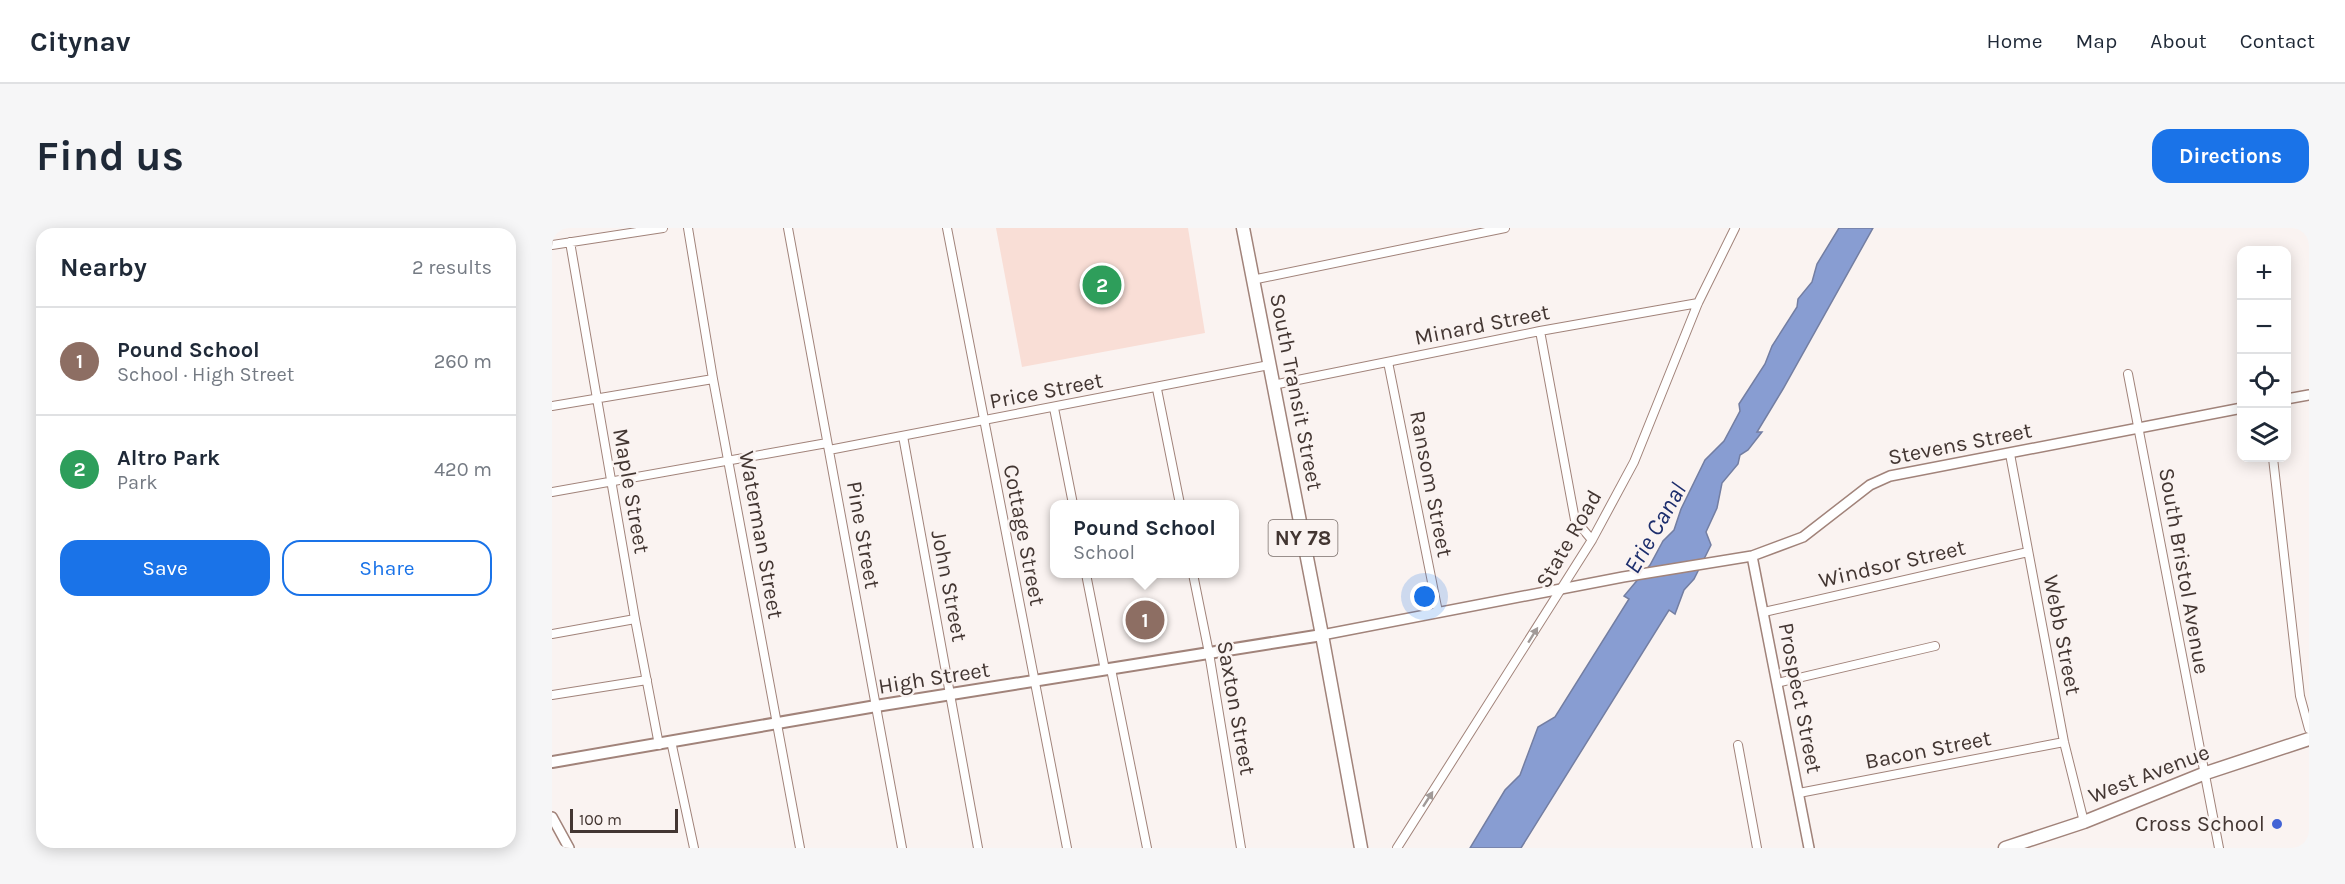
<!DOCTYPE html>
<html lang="en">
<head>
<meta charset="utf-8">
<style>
	:root { --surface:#fff; --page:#f6f6f7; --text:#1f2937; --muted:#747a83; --line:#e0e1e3; --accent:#1a73e8 }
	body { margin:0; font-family:Karla,sans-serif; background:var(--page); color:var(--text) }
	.controls { position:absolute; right:18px; top:18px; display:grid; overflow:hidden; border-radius:12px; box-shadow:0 3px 15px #0003 }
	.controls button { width:54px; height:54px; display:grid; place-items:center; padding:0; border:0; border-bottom:2px solid var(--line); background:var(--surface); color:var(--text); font:30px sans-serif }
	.scale { position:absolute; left:18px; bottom:15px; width:108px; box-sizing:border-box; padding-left:6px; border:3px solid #433632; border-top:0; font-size:16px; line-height:21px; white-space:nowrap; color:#433632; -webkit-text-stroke:4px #faf3f1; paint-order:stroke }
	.you { position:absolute; left:873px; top:369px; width:21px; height:21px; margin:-15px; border:4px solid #fff; border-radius:50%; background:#1a73e8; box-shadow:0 0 0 9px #1a73e833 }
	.badge { display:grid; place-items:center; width:39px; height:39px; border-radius:50%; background:var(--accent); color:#fff; font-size:20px; font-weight:700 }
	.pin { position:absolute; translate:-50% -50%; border:3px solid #fff; box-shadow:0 2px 6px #0006 }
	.popup { position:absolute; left:498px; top:272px; width:189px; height:78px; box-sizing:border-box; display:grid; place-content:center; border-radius:12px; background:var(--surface); filter:drop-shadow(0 2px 4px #0005); font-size:20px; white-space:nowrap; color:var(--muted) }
	.popup b { font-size:22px; color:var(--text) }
	.popup::after { content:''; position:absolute; left:50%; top:100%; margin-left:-12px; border:12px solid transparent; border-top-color:var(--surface) }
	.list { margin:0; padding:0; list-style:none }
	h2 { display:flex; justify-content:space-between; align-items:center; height:78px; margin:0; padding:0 24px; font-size:26px }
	h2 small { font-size:20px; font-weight:400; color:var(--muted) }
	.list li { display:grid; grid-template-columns:39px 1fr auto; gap:18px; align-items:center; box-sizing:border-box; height:108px; padding:0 24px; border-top:2px solid var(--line) }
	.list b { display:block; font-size:22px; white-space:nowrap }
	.list p { margin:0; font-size:20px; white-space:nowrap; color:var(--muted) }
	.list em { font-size:20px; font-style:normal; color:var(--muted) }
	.actions { display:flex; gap:12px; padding:18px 24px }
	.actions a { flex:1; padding:14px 0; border:2px solid var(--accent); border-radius:18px; text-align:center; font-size:21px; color:var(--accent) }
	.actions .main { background:var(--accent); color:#fff }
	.icon { flex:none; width:33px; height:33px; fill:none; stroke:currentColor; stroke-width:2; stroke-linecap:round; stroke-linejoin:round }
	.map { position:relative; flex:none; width:1757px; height:620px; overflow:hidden; border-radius:18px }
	header { display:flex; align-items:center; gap:36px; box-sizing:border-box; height:84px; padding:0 30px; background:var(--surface); border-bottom:2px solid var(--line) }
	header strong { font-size:28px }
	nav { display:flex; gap:33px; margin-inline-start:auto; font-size:21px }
	.intro { display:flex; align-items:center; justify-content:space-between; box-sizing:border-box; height:144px; padding:0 36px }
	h1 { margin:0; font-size:42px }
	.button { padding:15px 27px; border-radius:18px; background:var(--accent); color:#fff; font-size:21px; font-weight:700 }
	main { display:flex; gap:36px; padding:0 36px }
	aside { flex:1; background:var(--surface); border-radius:18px; box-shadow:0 3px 15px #0003 }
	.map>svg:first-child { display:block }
</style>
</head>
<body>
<header>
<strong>Citynav</strong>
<nav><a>Home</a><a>Map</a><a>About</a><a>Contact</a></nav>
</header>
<div class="intro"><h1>Find us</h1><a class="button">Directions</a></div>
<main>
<aside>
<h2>Nearby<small>2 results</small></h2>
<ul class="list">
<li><span class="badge" style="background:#8d6e63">1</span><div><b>Pound School</b><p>School · High Street</p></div><em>260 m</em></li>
<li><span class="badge" style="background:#2e9e5b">2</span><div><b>Altro Park</b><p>Park</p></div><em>420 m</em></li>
</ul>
<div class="actions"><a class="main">Save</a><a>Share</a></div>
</aside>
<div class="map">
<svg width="1757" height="620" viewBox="0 0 1757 620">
	<rect width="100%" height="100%" fill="#faf3f1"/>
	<path fill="#f9ded6" d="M444,0H636L653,105L470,139Z"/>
	<path fill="#889dd2" stroke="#737ea2" stroke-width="1.5" d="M1287,0H1321L1231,161L1205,204H1210L1196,222L1188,227L1186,236L1170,255L1165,280L1154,304L1159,317L1142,351L1132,362L1123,386L1117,382L969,620H918L953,562L968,547L986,499L1003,489L1077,371L1072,368L1098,337L1111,313L1122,302L1129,281L1153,232L1172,213L1188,183L1187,176L1213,136L1220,118L1245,79L1246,71L1260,54L1265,36Z"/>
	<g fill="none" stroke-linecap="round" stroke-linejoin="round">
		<defs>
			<path id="minor" d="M136,0L161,151L248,620
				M236,0L350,620
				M395,0L515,620
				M18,14L83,391L107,517
				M0,17L111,0
				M700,52L953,0
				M988,103L1023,292L1040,312
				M836,134L886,384
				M1576,146L1667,620
				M721,157L988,103L1146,75
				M605,161L628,276
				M0,178L161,151
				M502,180L521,276
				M351,208L426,620
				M277,222L717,137
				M1458,226L1512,514L1532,594
				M1721,230L1748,468L1757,501
				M0,264L275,215
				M534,346L553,442
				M641,346L657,425L689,620
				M1212,384L1476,324
				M0,406L83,391
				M559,441L595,620
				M1225,455L1383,418
				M0,467L95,452
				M119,513L142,620
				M1186,517L1205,620
				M1247,565L1512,514
				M845,620L1040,312L1082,234L1146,75L1183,0"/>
			<path id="tertiary" d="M1734,171L1757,167
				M1200,328L1257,620
				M770,407L1071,349L1200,328L1251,309L1318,257L1338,248L1690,180
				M0,589L17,620"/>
			<path id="secondary" d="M0,534L324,478L770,407"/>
			<path id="trunk" d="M691,0L770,407L809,620
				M1453,620L1532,594L1651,546L1757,511"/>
		</defs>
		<use href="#minor" stroke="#a1837a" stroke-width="10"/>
		<use href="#tertiary" stroke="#a1837a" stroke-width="12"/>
		<use href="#secondary" stroke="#a1837a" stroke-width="14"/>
		<use href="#trunk" stroke="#a1837a" stroke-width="15"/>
		<use href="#minor" stroke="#fff" stroke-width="8"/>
		<use href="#tertiary" stroke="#fff" stroke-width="9"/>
		<use href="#secondary" stroke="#fff" stroke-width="10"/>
		<use href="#trunk" stroke="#fff" stroke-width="12"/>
	</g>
	<defs><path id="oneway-solid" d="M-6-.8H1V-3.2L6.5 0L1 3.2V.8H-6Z" transform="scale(1.5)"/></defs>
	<g fill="#a19a98">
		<use href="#oneway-solid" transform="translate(981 407) rotate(-58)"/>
		<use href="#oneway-solid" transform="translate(876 571) rotate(-57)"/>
	</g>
	<circle fill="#4263d5" stroke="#faf3f1" stroke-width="2" cx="1725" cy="596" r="6"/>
	<g text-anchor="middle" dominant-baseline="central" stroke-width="5" stroke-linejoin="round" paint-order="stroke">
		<rect fill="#faf3f1" stroke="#7a6f6b" stroke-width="1.5" x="716.5" y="292" width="69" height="36" rx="4.5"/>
		<g font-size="21" font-weight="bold" fill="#433632">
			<text x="751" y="310">NY 78</text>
		</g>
		<g font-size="22" fill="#433632" stroke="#faf3f1">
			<text transform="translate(930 97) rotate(-11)">Minard Street</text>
			<text transform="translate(494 163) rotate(-11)">Price Street</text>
			<text transform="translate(744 164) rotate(79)">South Transit Street</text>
			<text transform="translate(1408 216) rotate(-11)">Stevens Street</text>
			<text transform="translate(879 256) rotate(79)">Ransom Street</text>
			<text transform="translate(79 263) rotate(80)">Maple Street</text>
			<text transform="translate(209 307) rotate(80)">Waterman Street</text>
			<text transform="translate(311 307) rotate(80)">Pine Street</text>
			<text transform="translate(472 307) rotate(79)">Cottage Street</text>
			<text transform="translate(1017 311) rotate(-60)">State Road</text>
			<text transform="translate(1340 336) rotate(-13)">Windsor Street</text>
			<text transform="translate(1632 343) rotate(80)">South Bristol Avenue</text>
			<text transform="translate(397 358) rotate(79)">John Street</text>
			<text transform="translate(1510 407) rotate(79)">Webb Street</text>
			<text transform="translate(382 450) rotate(-9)">High Street</text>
			<text transform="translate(1248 470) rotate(79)">Prospect Street</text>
			<text transform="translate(684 480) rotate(80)">Saxton Street</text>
			<text transform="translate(1376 522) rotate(-11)">Bacon Street</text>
			<text transform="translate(1597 546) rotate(-21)">West Avenue</text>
		</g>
		<g font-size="22" fill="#433632" stroke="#faf3f1" text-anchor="end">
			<text x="1713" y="596">Cross School</text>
		</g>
		<g font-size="24" font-style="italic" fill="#1d2e6d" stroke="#faf3f1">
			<text transform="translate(1103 300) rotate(-60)">Erie Canal</text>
		</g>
	</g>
</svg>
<div class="controls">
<button>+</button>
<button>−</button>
<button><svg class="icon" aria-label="locate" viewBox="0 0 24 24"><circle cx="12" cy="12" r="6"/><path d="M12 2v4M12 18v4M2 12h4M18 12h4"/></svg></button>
<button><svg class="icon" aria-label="layers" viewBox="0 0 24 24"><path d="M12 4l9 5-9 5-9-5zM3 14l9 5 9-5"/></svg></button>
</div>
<div class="scale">100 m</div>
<div class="you"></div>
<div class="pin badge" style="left:593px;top:392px;background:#8d6e63">1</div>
<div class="popup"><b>Pound School</b>School</div>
<div class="pin badge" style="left:550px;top:57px;background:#2e9e5b">2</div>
</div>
</main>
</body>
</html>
